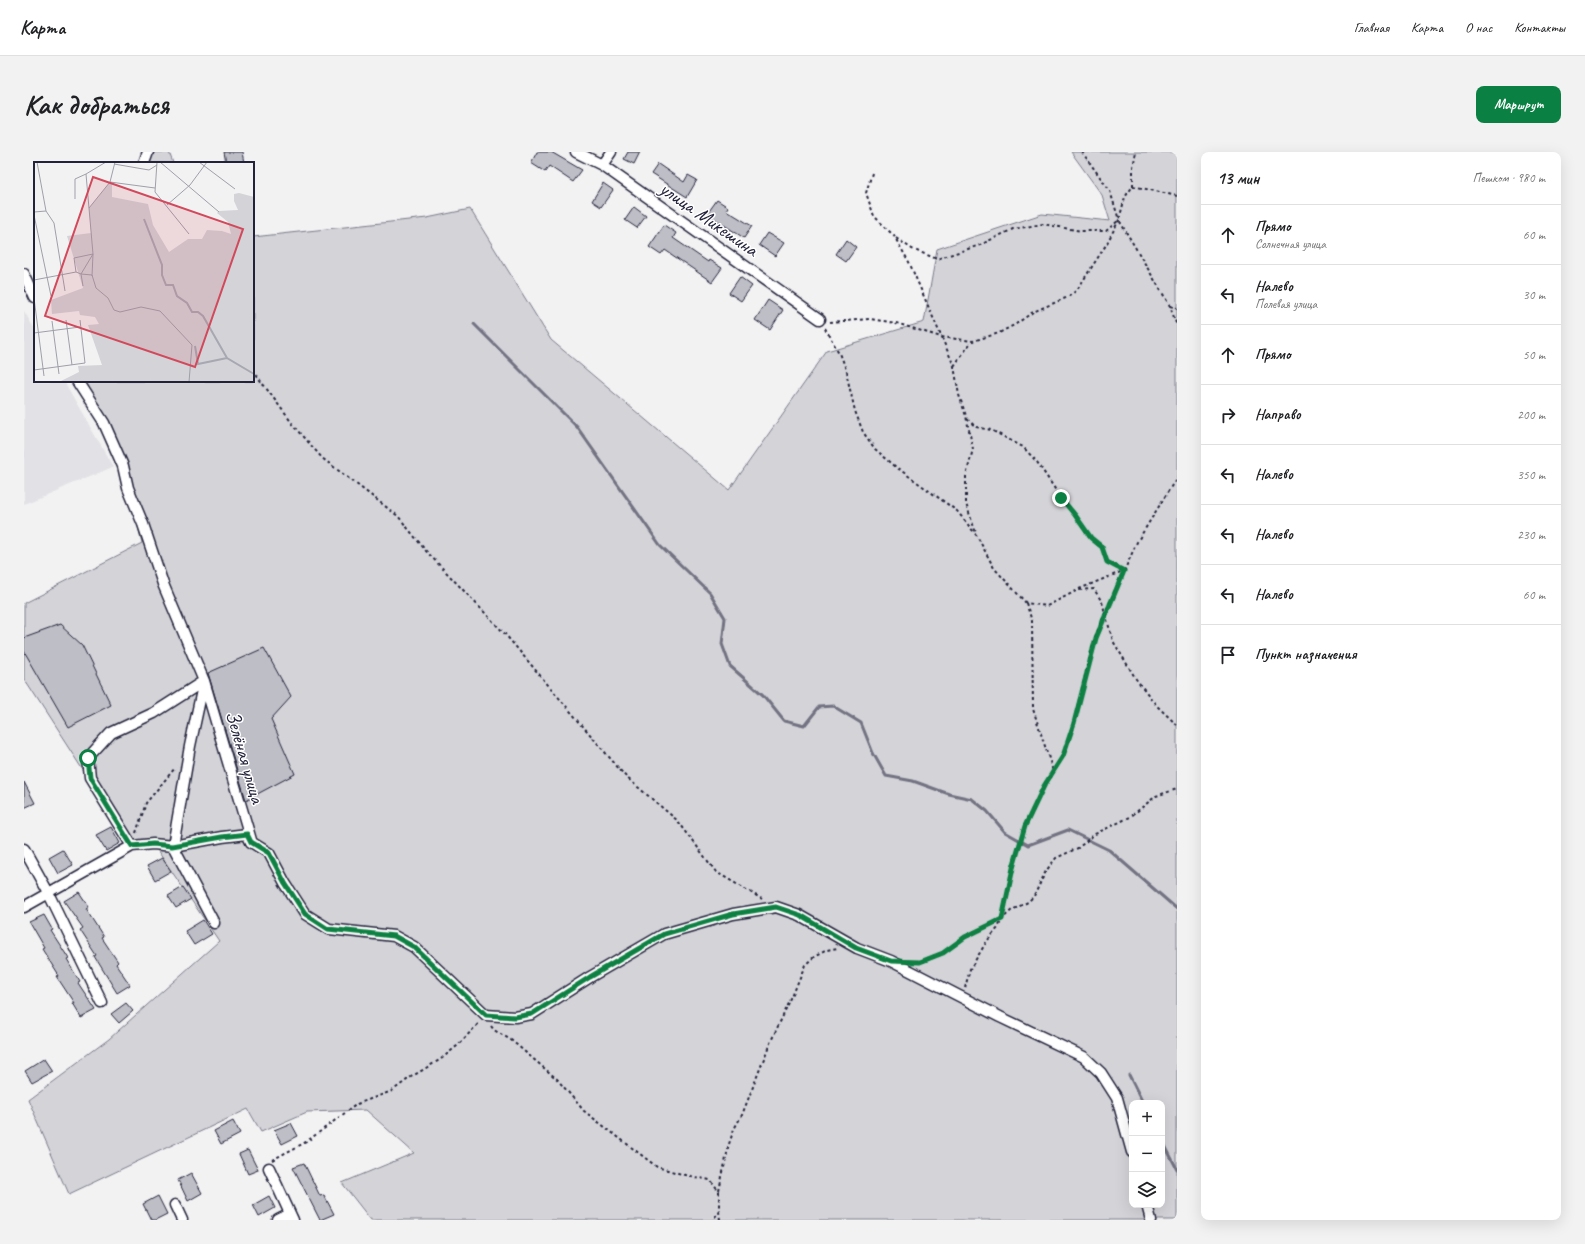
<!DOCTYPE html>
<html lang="ru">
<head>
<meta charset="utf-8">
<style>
	:root { --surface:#fff; --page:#f2f2f2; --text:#202124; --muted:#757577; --line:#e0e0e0; --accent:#0b8043 }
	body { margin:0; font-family:Caveat,sans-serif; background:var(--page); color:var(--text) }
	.controls { position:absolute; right:12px; bottom:12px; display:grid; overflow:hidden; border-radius:8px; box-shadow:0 4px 16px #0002 }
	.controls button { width:36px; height:36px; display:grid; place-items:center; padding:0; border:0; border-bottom:1px solid var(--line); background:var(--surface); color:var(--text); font:20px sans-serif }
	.stop { position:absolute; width:12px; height:12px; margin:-9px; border:3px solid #0b8043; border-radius:50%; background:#fff }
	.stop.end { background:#0b8043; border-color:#fff; box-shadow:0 1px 4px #0008 }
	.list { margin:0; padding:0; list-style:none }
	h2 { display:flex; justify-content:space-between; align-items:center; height:52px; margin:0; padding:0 16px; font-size:17px }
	h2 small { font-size:13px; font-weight:400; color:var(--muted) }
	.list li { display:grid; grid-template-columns:26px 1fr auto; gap:12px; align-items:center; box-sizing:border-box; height:60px; padding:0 16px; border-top:1px solid var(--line) }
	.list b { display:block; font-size:15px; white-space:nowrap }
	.list p { margin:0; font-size:13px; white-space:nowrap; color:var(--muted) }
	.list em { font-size:13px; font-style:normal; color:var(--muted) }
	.icon { flex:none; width:22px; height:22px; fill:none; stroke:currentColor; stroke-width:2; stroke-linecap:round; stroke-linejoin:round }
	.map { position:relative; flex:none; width:1153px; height:1068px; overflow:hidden; border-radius:8px }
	header { display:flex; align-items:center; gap:24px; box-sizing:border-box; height:56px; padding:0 20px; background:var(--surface); border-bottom:1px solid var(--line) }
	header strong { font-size:19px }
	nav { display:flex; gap:22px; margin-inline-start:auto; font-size:14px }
	.intro { display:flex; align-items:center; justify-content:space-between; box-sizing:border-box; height:96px; padding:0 24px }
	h1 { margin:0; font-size:28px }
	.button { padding:10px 18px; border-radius:8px; background:var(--accent); color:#fff; font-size:14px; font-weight:700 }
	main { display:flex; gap:24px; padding:0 24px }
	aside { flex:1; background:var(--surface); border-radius:8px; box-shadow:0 4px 16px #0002 }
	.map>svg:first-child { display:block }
</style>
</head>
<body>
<header>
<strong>Карта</strong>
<nav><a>Главная</a><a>Карта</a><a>О нас</a><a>Контакты</a></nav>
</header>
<div class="intro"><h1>Как добраться</h1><a class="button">Маршрут</a></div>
<main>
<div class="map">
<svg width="1153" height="1068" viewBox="0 0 1153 1068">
	<rect width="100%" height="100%" fill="#f2f2f3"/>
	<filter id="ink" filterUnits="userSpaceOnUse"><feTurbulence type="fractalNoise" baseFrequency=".025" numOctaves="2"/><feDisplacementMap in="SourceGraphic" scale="8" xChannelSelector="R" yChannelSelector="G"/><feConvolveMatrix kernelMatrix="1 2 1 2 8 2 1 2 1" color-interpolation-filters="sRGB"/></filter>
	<g filter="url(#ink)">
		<path fill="#e2e2e6" d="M0,159L11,178V229H40L89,315L0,352Z"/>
		<path fill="#d3d3d8" stroke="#7a7a8a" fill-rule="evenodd" d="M124,0H145L149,11H120Z
			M1047,0H1153V1068H347L318,1031L390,1001L342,958L283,960L237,980L224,957L45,1042L4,947L85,887L195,789L129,692L108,694L0,527V451L118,391L99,314L53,229H229V85L403,66L446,57L527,188L705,338L803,199L900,170L913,97L1018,62L1086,69L1078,43ZM1108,951H1138V1053H1108Z"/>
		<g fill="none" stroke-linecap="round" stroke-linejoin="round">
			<path stroke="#727282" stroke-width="3" d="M450,172L553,275L636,393L686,441L701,466L698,492L706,514L739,543L760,569L780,574L795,555L809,554L837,571L849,601L862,624L889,629L925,642L948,647L963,659L981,680L1004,693L1044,678L1085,698L1153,757
				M1105,923L1119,951
				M1138,988L1153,1017"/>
		</g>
		<path fill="#bebec6" stroke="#22223b" d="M200,0H218L220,11H202Z
			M513,0H527L558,18L549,30L525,14L521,20L507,11Z
			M604,0H616L610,12L600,7Z
			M634,12L660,30L664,23L673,28L663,45L627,22Z
			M579,31L589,38L577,55L568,49Z
			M693,48L704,55L702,58L728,74L720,86L683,62Z
			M610,55L622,64L613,76L601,68Z
			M640,73L652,81L649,86L684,110L685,108L698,116L688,130L641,98L637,103L625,95Z
			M743,81L760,91L751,104L735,93Z
			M822,87L832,95L822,109L812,102Z
			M716,125L728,134L717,149L705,141Z
			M744,148L759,158L746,178L731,168Z
			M36,473L58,493L87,553L44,575L0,499V486Z
			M240,496L267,545L247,567L271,622L222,648L184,521Z
			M0,630L11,651L0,656Z
			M87,675L96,691L82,699L72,683Z
			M39,697L49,713L34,721L25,705Z
			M138,706L147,719L131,728L123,714Z
			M159,735L167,747L152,756L144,744Z
			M55,740L65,755L62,757L80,785L78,786L94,810L92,812L106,833L93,841L71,805L73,804L56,778L59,776L40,749Z
			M20,763L28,777L26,778L44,806L42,807L56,830L54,831L72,858L57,866L48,851H50L33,825L35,824L18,797L20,796L5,770Z
			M179,768L188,782L170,793L161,779Z
			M102,851L109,859L95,871L87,862Z
			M20,907L28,919L8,930L1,919Z
			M209,969L216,982L197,992L190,979Z
			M267,971L274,984L258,992L250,978Z
			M224,998L234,1018L224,1022L215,1002Z
			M280,1011L296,1044L300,1043L310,1062L296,1068L269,1015Z
			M167,1021L178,1041L164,1049L154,1028Z
			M134,1044L143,1062L131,1068H127L119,1052Z
			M245,1044L251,1056L235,1065L229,1053Z"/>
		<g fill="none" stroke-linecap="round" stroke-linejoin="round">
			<defs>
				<path id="street" d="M552,0L578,13L796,167
					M120,11L124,0
					M578,13L587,0
					M0,122L11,146
					M53,229L80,271L99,314L104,336L119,372L139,432L180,529L166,594L149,694L198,685L223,682L227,690L245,701L261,731L281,762L305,777L370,784L390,795L462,863L491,865L508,862L566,825L640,782L709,762L752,755L775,763L833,796L867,809L976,865L1060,905L1077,921L1093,946L1108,1000
					M108,694L66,626L64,606L87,581L130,561L180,529L227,688
					M0,697L25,742L78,851
					M0,755L108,694L129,692L149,694L190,771
					M245,1016L269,1068
					M151,1053L158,1068
					M1123,1053L1127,1068
					M254,1068L266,1062"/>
			</defs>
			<use href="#street" stroke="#22223b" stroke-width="13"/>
			<path stroke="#22223b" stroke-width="2" stroke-dasharray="3 3" stroke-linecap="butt" d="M848,21L842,41L850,64L870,84L885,110L930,214L935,243L942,264L949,297L942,324V352L952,381
				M1109,34V15L1112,0
				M1153,44L1109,34L1101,45L1095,68L1146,154L1153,174
				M872,86L888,97L913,107L956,93L989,77L1019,72L1057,79H1082L1095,68
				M1146,154L1153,156
				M806,170L846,167L872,171L917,185L949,189L975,181L992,172L1009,160L1044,145L1053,138L1082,93L1095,68L1086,39L1058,0
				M801,176L815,201L822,220L831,259L839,280L851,297L872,315L933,359L953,384L970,416L1002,451L1023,454L1054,438L1070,437L1078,450L1089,489L1112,527L1133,554L1153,573
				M930,214L948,189
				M229,217L236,228L268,271L298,306L374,364L402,399L481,482L602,625L654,669L692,720L738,747
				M943,267L952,275L967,278L999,295L1013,310L1037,346L1051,363L1067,387L1078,395L1083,410L1100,419
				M1055,437L1099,419
				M1002,451L1008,469L1009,557L1029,619
				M112,681L122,651L151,616
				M891,810H896L919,801L941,785L978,767L988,758L1004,750L1010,744L1022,719L1032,706L1054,696L1071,682L1106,665L1132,644L1153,637
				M941,836L946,817L963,789L974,776L978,767L989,716L1001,674L1020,634L1039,604L1050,571L1071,486L1081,462L1113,390L1153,325
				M467,874L470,878L487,888L533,927L560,959L633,1015L661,1023L686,1028L695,1040V1059L689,1068
				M248,1008L282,990L333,952L368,939L387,925L417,907L433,894L456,870
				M695,1039L705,992L710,977L718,963L746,891L768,845L781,813L790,805L803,798L813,796
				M695,1059L696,1068"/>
			<use href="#street" stroke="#fff" stroke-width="10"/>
		</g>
	</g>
	<g fill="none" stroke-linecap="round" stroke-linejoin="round" filter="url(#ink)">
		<path stroke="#0b8043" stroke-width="5" d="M64,606L66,626L108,694L129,692L148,694L198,685L223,682L227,690L245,701L261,731L281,762L304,777L370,784L390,795L462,863L491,865L508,862L566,825L640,782L709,762L752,755L776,763L832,796L867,809L896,810L919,801L941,785L978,767L989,716L1001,674L1020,634L1039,604L1050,571L1072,486L1100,419L1083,410L1078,395L1067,386L1051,363L1037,346"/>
	</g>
	<g text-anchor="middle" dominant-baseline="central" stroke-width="3" stroke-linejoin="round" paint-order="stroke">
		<g font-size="20" fill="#22223b" stroke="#fff">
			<text transform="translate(685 67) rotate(35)">улица Микешина</text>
			<text transform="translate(221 605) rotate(74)">Зелёная улица</text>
		</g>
	</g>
	<g transform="translate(10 10)">
		<rect width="220" height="220" fill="#f2f2f3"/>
		<path d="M76,20H78V35L114,42L119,63L135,90L154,77H168L173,68L188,69L197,72L194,60L183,51L185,49L204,48L200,39V32L205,31L220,35V220H25L45,210L44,204L68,203L54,163L65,162L61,155L46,153L45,149L18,152L17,138L49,126L33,74L57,71L55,46Z" fill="#d3d3d8"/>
		<path fill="none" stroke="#a8a8b2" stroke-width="2" d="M110,57L128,103V113L132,123H139L143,134L153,141L158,150H164L169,154L193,196L220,212M161,184L164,202L193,196"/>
		<path fill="none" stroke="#9f9fa9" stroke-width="1" d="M3,0L12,49L20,61L31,129M123,0L121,30L155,72M126,0L185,50M165,0L201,27M80,2L115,8L123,3M52,12L72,0M76,20L121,26M41,37V17L52,12L59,92L47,112L58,113L62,126L74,136L80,148L86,150L107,145L126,149L158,183L155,220M133,43L156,23L173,0M55,46L76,20L81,0M0,50L12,49M0,53L17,134M42,110L40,96L59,92L58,114M42,110L47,112L49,124M0,118L42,110M0,136L10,214M32,158L38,203M18,159L25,212M0,171L46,165M0,208L51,201L46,158"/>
		<path fill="#d1495b" fill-opacity="0.15" stroke="#d1495b" stroke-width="2" d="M59,15L209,67L161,205L11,154Z"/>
		<rect width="220" height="220" fill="none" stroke="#22223b" stroke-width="2"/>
	</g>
</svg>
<div class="controls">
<button>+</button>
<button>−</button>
<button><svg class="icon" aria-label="layers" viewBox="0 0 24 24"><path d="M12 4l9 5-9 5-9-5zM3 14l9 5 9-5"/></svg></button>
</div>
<div class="stop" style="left:64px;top:606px"></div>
<div class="stop end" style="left:1037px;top:346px"></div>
</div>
<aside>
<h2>13 мин<small>Пешком · 980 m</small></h2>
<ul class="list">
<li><svg class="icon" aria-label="ahead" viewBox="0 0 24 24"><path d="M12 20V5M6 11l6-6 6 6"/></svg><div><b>Прямо</b><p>Солнечная улица</p></div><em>60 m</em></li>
<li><svg class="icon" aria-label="left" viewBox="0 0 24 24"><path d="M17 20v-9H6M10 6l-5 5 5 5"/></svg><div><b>Налево</b><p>Полевая улица</p></div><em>30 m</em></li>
<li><svg class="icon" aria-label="ahead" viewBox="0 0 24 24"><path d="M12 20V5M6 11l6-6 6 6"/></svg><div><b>Прямо</b></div><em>50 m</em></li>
<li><svg class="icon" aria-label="right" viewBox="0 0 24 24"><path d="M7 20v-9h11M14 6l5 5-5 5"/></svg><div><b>Направо</b></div><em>200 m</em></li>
<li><svg class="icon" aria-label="left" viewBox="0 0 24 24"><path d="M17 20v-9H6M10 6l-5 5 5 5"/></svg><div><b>Налево</b></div><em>350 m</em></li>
<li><svg class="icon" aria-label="left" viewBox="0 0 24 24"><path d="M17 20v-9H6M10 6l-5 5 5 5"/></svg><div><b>Налево</b></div><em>230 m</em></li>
<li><svg class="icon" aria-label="left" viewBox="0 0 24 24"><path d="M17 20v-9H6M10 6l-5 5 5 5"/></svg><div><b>Налево</b></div><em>60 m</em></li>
<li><svg class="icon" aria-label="arrive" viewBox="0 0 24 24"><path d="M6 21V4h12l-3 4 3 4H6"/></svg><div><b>Пункт назначения</b></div></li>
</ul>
</aside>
</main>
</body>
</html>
